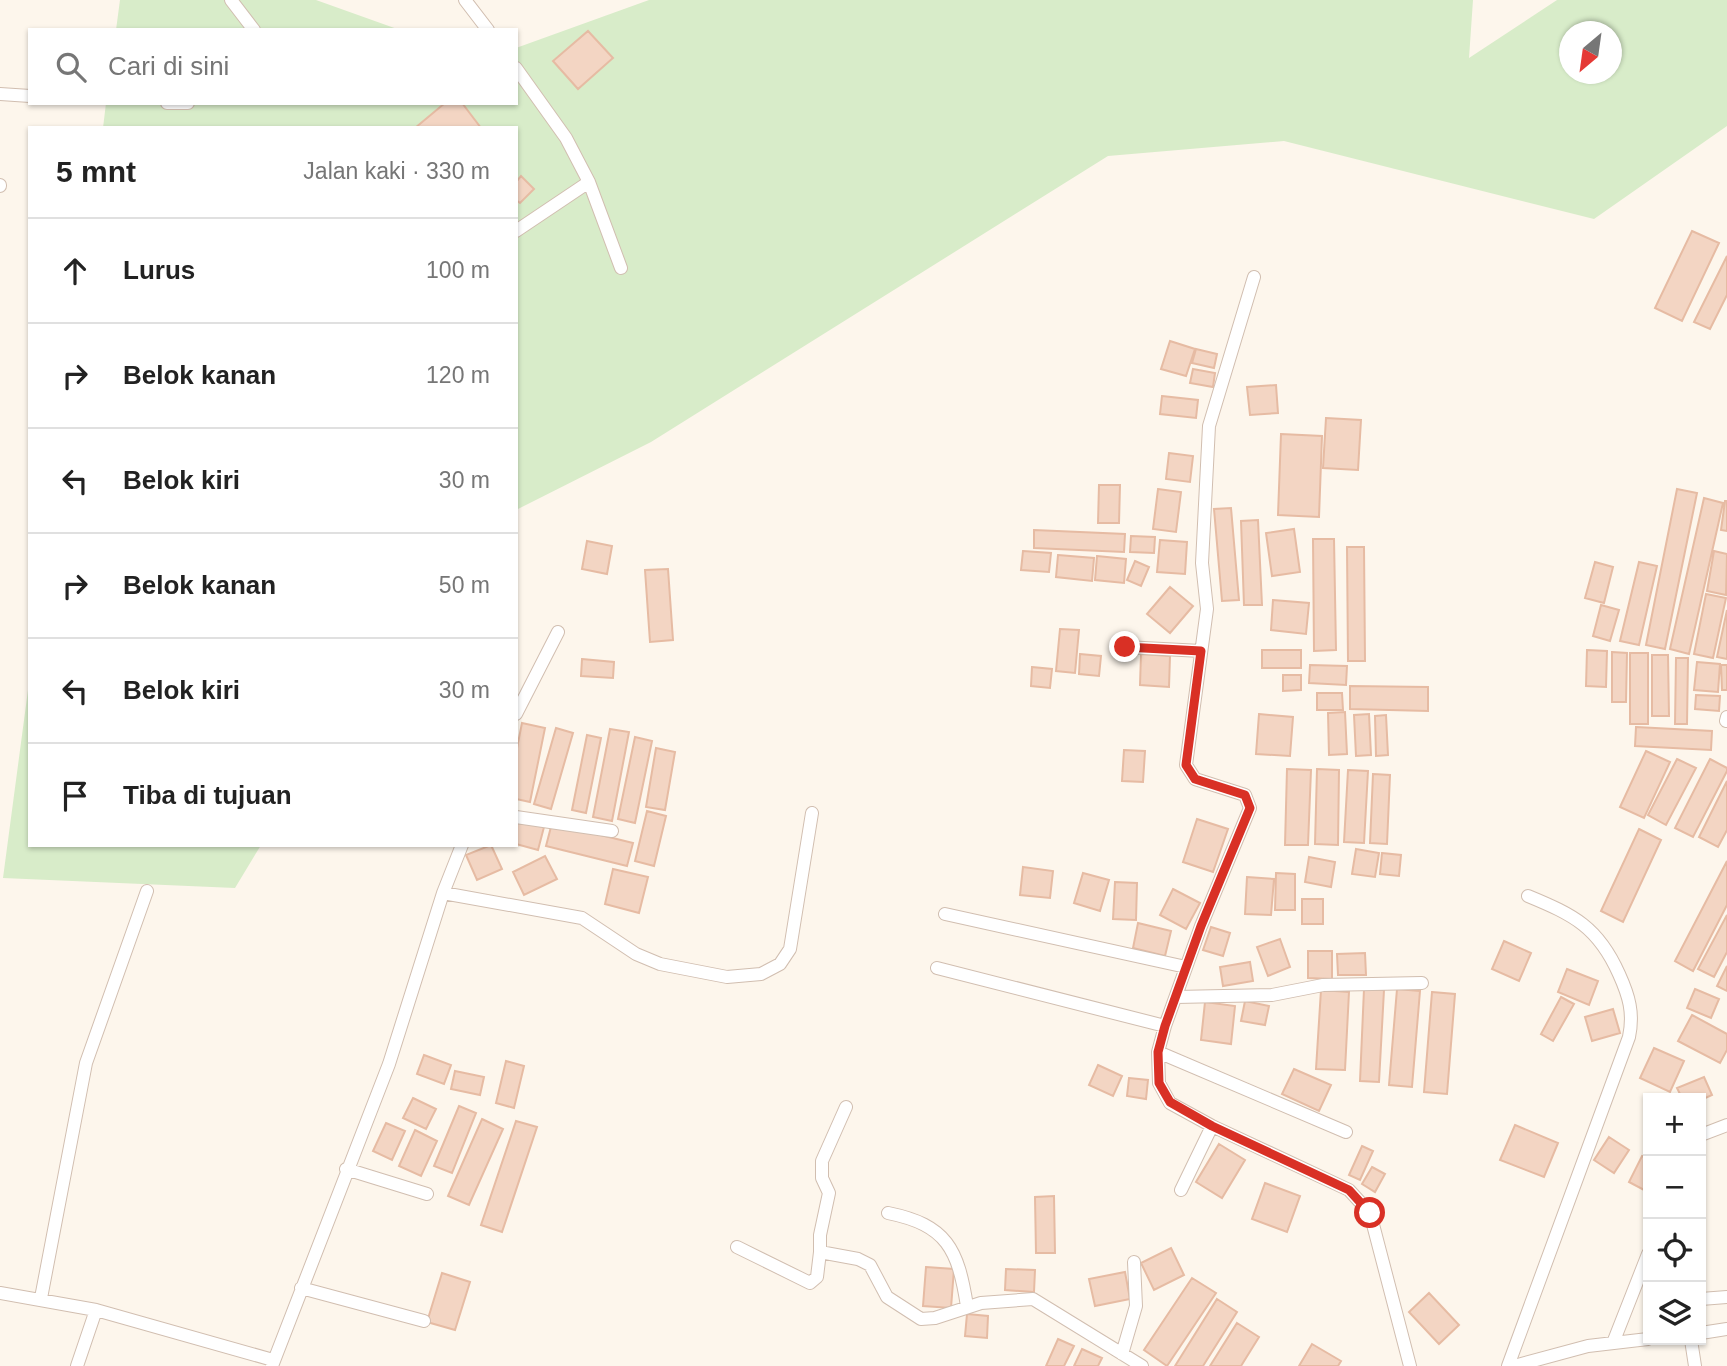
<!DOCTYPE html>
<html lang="id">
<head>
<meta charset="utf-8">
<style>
	:root { --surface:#fff; --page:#f6f6f6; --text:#222; --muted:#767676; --line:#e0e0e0 }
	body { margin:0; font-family:Arial,sans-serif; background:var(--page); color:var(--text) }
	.controls { position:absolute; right:21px; bottom:21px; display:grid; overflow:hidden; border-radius:0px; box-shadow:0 2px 5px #0004 }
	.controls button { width:63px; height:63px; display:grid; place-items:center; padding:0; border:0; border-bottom:2px solid var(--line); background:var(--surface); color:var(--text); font:35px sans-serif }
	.compass { position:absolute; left:1559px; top:21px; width:63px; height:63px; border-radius:50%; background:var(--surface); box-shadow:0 2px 5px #0004; rotate:209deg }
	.stop { position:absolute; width:21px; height:21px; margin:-16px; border:5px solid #d93025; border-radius:50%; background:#fff }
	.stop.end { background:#d93025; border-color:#fff; box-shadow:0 2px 7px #0008 }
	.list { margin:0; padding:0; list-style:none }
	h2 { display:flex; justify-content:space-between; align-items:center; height:91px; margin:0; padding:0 28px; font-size:30px }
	h2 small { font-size:23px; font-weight:400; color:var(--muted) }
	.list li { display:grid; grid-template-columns:46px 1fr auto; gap:21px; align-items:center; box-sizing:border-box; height:105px; padding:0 28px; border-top:2px solid var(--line) }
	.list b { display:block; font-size:26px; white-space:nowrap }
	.list em { font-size:23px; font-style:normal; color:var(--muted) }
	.icon { flex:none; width:38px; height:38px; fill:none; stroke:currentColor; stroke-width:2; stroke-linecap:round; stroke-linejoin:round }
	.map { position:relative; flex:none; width:1727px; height:1366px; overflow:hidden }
	.search { position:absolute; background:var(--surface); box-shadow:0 2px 5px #0004; left:28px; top:28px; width:490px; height:77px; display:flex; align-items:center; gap:18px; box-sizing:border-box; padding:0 24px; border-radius:0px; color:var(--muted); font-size:26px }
	.panel { position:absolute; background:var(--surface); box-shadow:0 2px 5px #0004; left:28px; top:126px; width:490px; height:721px; border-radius:0px }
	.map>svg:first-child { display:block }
</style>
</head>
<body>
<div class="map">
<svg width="1727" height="1366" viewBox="0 0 1727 1366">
	<rect width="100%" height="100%" fill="#fdf6ec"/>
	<path fill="#d8ecc9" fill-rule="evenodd" d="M120,0H316L400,30H116Z
		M649,0H1473L1469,58L1557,0H1727V126L1594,219L1284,141L1108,156L651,442L516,510V128H103L106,103H516V48ZM1570,32H1612V74H1570Z
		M30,675V845H261L235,888L3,878Z"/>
	<path fill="#f3d5c3" stroke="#e6bba3" stroke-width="2" d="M588,31L613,58L578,89L553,61Z
		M445,103H462L481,128H415Z
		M521,176L534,189L520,203L516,200V182Z
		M1692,231L1719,243L1682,321L1655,308Z
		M1727,256V295L1710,329L1694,322Z
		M1170,341L1195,349L1186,376L1161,369Z
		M1196,349L1217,354L1214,368L1192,363Z
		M1193,369L1215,373L1213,387L1190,383Z
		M1276,385L1278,413L1250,415L1247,387Z
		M1162,396L1198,400L1196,418L1160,414Z
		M1326,418L1361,420L1358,470L1323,468Z
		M1281,434L1322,436L1319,517L1278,515Z
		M1169,453L1193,456L1190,482L1166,479Z
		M1099,485H1120L1119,523H1098Z
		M1158,489L1181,492L1176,532L1153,529Z
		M1677,489L1697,493L1665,649L1646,645Z
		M1704,498L1723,503L1689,654L1670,649Z
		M1725,501H1727V531L1721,530Z
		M1231,508L1239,600L1222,601L1214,509Z
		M1258,520L1262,605H1244L1241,521Z
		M1294,529L1300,572L1272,576L1266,533Z
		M1034,530L1125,534L1124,552L1034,548Z
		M1131,536L1155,537L1154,553L1130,552Z
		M1313,539H1334L1336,650L1314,651Z
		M1160,540L1187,542L1185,574L1157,572Z
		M587,541L612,546L607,574L582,569Z
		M1347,547H1364L1365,661H1348Z
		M1023,551L1051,553L1049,572L1021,570Z
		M1714,551L1727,554L1726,595L1707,591Z
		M1058,555L1094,558L1092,581L1056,577Z
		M1097,556L1126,559L1124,583L1095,580Z
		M1135,561L1149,567L1141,586L1127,580Z
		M1595,562L1613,567L1604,603L1585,598Z
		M1639,562L1657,566L1639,645L1620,641Z
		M668,569L673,640L650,642L645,570Z
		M1170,587L1193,606L1170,633L1147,614Z
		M1706,594L1726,598L1713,658L1694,654Z
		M1273,600L1309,603L1306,634L1271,630Z
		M1601,605L1619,610L1610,641L1593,636Z
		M1727,610V659L1717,657Z
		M1060,629L1079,630L1075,673L1056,671Z
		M1262,650H1301V668H1262Z
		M1587,650L1607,651L1606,687L1586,686Z
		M1612,652L1627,653L1626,702H1612Z
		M1630,653H1648V724H1630Z
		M1080,654L1101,656L1099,676L1079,674Z
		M1141,654L1170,656L1169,687L1140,685Z
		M1652,655H1668L1669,716H1652Z
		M1676,658H1688L1687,724H1675Z
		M582,659L614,662L613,678L581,676Z
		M1697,662L1720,664L1718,692L1694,690Z
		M1310,665L1347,666L1346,685L1309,683Z
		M1721,665H1727V690H1722Z
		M1032,667L1052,669L1050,688L1031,686Z
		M1283,675H1301V690L1283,691Z
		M1350,686L1428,687V711L1350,709Z
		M1317,693H1342L1343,710H1317Z
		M1696,695L1720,696L1719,711L1695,709Z
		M1345,712L1347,754L1329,755L1328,713Z
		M1259,714L1293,717L1290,756L1256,754Z
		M1369,714L1371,755L1356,756L1354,715Z
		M1386,715L1388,755L1376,756L1375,716Z
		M522,723L545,728L530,802L516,799V753Z
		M1636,727L1712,731L1711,750L1635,746Z
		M556,728L573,733L551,809L534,804Z
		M610,729L629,732L612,821L593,817Z
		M587,735L601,738L586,813L572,810Z
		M635,737L652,741L635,823L618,819Z
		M656,748L675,752L665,810L646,807Z
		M1124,750L1145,751L1143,782L1122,781Z
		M1646,751L1670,762L1644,818L1620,807Z
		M1677,759L1696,768L1666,825L1648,815Z
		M1710,759L1727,768V771L1693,837L1675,828Z
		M1287,769L1311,770L1308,845H1285Z
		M1317,769L1339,770L1338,845L1315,844Z
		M1348,770L1368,771L1364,843L1344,842Z
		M1373,774L1390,775L1387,844L1370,843Z
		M1727,781V830L1718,847L1699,837Z
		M647,811L666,816L654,866L635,861Z
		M1197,819L1228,829L1213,872L1183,862Z
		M517,821L544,827L538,850L516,844Z
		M552,823L633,843L627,866L546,846Z
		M1639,829L1661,840L1623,922L1601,911Z
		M491,845L502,869L477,880L466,855Z
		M1356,849L1379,853L1375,877L1352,874Z
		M1382,853L1401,855L1399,876L1380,874Z
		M545,856L557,879L524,895L513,872Z
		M1309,857L1335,862L1331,887L1305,882Z
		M1727,861V905L1693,971L1675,961Z
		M1023,867L1053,871L1050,898L1020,895Z
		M613,869L648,877L639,913L605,904Z
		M1083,873L1109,880L1100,911L1074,903Z
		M1276,873L1295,874V910H1275Z
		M1247,877L1274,879L1271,915L1245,914Z
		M1115,882L1137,883L1136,920L1113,919Z
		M1173,889L1200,903L1186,929L1160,915Z
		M1302,899H1323V924H1302Z
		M1727,915V952L1714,977L1698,969Z
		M1138,923L1171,931L1165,956L1133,948Z
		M1211,927L1230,933L1223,956L1203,950Z
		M1280,939L1290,967L1268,976L1257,947Z
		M1504,941L1531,953L1519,981L1492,969Z
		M1308,951H1332V979L1308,978Z
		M1365,953L1366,975H1338L1337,954Z
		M1250,962L1253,981L1223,986L1220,967Z
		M1727,966V991L1717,986Z
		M1567,969L1598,981L1589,1005L1558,992Z
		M1364,989L1384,990L1379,1082L1360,1081Z
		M1397,989L1420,991L1412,1087L1389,1085Z
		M1695,989L1719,999L1711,1018L1687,1008Z
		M1321,990L1349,992L1345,1070L1316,1069Z
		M1432,992L1455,994L1447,1094L1424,1092Z
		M1561,997L1574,1004L1553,1041L1541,1034Z
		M1245,1001L1269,1006L1265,1025L1241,1021Z
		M1205,1002L1235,1006L1231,1044L1201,1040Z
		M1613,1009L1620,1033L1592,1041L1585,1017Z
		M1692,1015L1727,1034V1050L1720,1063L1678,1041Z
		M1654,1048L1684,1061L1670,1092L1640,1078Z
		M424,1055L451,1065L444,1084L417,1074Z
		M506,1061L524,1066L514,1108L496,1103Z
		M1098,1065L1122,1076L1113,1096L1089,1085Z
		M1294,1069L1331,1085L1319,1111L1282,1094Z
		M455,1071L484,1077L480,1095L451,1089Z
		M1704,1077L1712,1095L1701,1100L1682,1098L1677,1088Z
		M1129,1078L1148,1080L1146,1099L1127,1096Z
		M413,1098L436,1109L426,1129L403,1118Z
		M459,1106L476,1113L452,1173L434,1166Z
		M482,1119L503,1129L469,1205L448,1196Z
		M516,1121L537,1127L502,1232L481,1225Z
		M386,1123L405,1131L392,1160L373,1151Z
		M1515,1125L1558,1143L1544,1177L1500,1160Z
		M415,1130L437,1141L421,1176L399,1166Z
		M1609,1137L1629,1150L1614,1173L1594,1160Z
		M1219,1144L1245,1160L1222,1198L1196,1182Z
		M1362,1146L1373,1151L1360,1180L1349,1175Z
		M1642,1156L1648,1159V1192L1629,1182Z
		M1372,1167L1385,1174L1375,1192L1362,1184Z
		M1265,1183L1300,1196L1287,1232L1252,1219Z
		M1054,1196L1055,1253H1036L1035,1197Z
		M1171,1248L1184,1275L1154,1290L1141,1263Z
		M926,1267L954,1269L951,1308L923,1306Z
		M1006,1269L1035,1270L1034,1292L1005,1290Z
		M1125,1272L1130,1299L1095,1306L1089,1279Z
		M442,1273L470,1282L455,1330L427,1322Z
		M1192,1278L1216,1293L1167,1366L1144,1350Z
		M1429,1293L1459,1325L1439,1344L1409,1312Z
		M1217,1299L1237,1312L1203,1366H1175Z
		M967,1314L988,1316L987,1338L965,1336Z
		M1237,1323L1259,1337L1241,1366H1210Z
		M1058,1339L1074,1346L1064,1366H1046Z
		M1312,1344L1341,1361L1338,1366H1299Z
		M1082,1349L1102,1358L1098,1366H1074Z"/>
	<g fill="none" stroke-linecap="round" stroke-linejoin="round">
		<defs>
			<path id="street" d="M231,0L254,30
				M465,0L488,30
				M516,68L566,138L589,182L621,268
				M0,94L30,96
				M167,103H188
				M0,185V186
				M516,231L589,182
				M1254,277L1209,426L1202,563L1207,609L1186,765L1195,779L1245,795L1250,808L1201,926L1165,1026L1158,1052L1159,1083L1170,1103L1212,1126L1349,1190L1370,1213L1410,1366
				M1125,647L1201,651
				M516,714L558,632
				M1726,721L1727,717
				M516,817L612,831
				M443,893L582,918L636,954L660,964L727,977L761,974L780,964L790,949L812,813
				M945,914L1186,967
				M937,968L1165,1026
				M1176,997L1272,995L1323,985L1422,983
				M1158,1052L1346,1132
				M1701,1135L1727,1125
				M346,1169L427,1194
				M1181,1190L1212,1126
				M888,1213C947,1225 958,1249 967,1306
				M737,1247L810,1283L817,1277L820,1252L858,1259L870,1265L887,1297L921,1319L935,1318L981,1303L1033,1299L1142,1366
				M820,1252V1235L829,1193L822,1178V1161L846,1107
				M301,1288L424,1321
				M0,1293L96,1310L273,1360
				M41,1298L86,1063L147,891
				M1701,1299L1727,1297
				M1701,1333L1727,1329
				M1691,1340L1695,1366
				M1613,1343L1648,1254
				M1122,1354L1136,1306L1134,1262
				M77,1366L96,1310
				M272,1366L389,1064L443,893L462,845
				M1508,1366L1629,1037C1634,1013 1629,996 1619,974C1598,927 1574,915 1528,896
				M1514,1366L1588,1346L1648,1339"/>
		</defs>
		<use href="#street" stroke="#d1beb0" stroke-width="14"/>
		<use href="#street" stroke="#fff" stroke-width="12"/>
	</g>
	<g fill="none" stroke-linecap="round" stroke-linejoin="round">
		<path stroke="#d93025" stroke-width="9" d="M1125,647L1201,651L1186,765L1195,779L1245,795L1250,808L1201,926L1165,1026L1158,1052L1159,1083L1170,1102L1212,1126L1349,1190L1370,1213"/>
	</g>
</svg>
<div class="controls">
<button>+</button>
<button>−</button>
<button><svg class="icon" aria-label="locate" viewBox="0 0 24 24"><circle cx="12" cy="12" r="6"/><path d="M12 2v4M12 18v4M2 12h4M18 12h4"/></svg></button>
<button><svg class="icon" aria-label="layers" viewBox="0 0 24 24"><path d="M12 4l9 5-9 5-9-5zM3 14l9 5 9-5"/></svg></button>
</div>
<svg class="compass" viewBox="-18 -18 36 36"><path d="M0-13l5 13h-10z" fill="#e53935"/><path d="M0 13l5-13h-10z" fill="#767676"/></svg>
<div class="stop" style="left:1370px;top:1213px"></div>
<div class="stop end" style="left:1125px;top:647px"></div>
<div class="search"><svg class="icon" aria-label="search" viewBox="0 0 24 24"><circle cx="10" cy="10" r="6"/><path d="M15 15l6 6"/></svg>Cari di sini</div>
<section class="panel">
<h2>5 mnt<small>Jalan kaki · 330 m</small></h2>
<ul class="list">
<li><svg class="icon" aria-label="ahead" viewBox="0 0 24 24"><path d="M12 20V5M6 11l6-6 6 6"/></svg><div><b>Lurus</b></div><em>100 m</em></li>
<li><svg class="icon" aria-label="right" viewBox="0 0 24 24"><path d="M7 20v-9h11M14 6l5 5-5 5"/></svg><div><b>Belok kanan</b></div><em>120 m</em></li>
<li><svg class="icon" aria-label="left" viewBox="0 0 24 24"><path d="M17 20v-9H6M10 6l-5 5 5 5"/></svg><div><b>Belok kiri</b></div><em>30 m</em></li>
<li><svg class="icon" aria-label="right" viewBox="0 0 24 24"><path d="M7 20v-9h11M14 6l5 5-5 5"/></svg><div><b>Belok kanan</b></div><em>50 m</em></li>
<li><svg class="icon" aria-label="left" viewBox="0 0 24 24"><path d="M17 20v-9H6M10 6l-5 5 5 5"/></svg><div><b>Belok kiri</b></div><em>30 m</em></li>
<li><svg class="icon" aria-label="arrive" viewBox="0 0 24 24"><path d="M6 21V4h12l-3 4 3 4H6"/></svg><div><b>Tiba di tujuan</b></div></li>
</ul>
</section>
</div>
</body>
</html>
